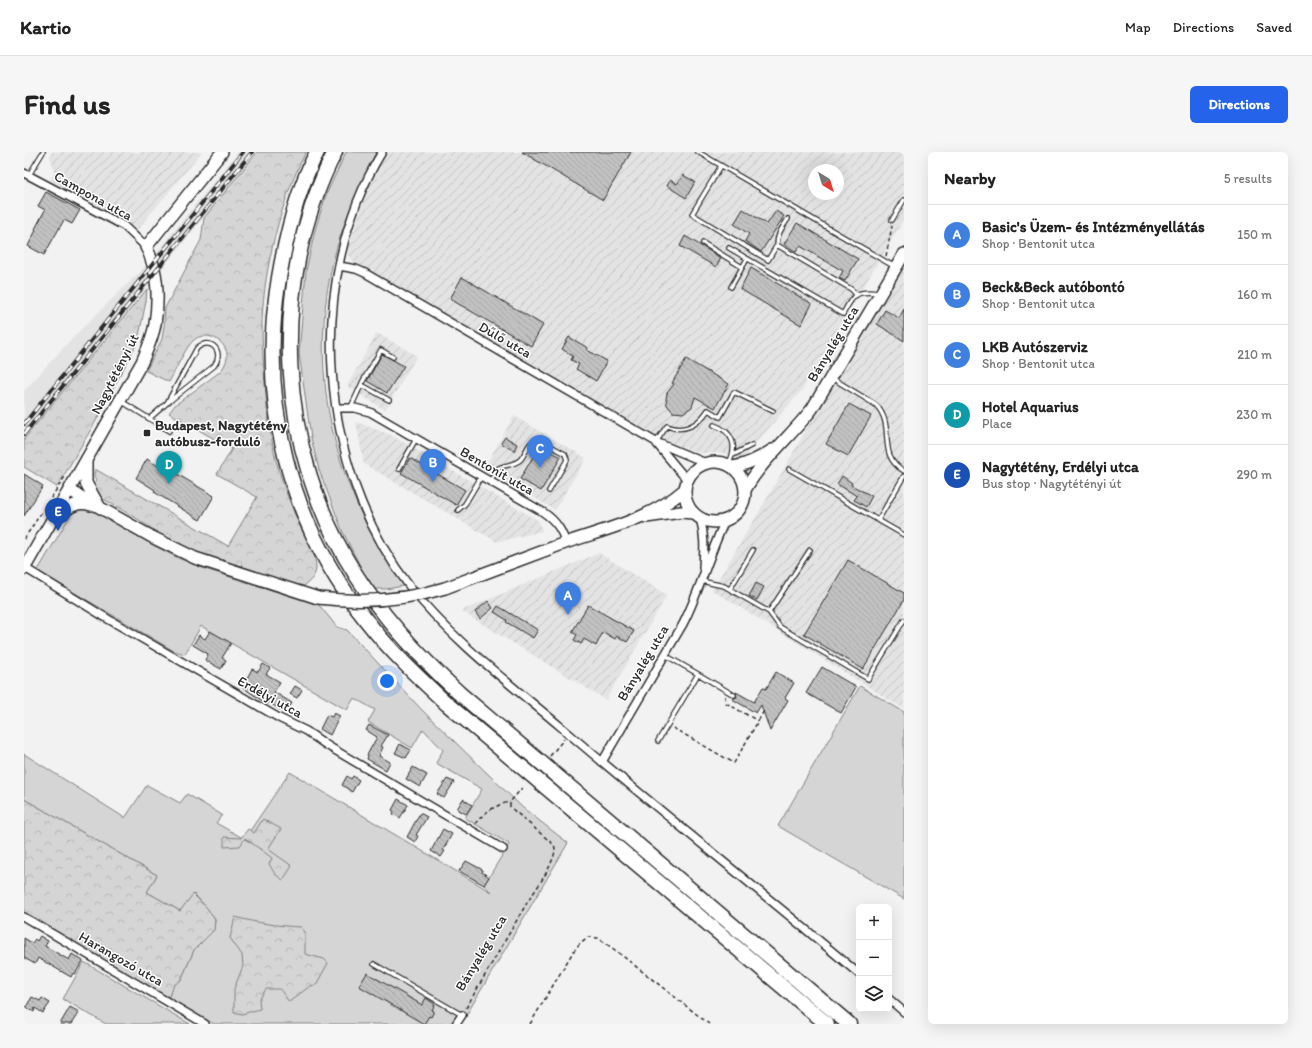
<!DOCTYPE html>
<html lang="en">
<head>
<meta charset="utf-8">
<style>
	:root { --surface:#fff; --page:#f6f6f6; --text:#222; --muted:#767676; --line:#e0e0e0; --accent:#2563eb }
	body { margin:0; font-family:Itim,sans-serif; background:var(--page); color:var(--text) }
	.controls { position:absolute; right:12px; bottom:12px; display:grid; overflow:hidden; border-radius:6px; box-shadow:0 4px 16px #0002 }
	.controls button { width:36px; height:36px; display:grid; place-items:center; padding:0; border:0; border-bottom:1px solid var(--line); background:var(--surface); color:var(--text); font:20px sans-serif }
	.compass { position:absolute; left:784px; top:12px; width:36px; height:36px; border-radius:50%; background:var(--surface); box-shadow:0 4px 16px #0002; rotate:142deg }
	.you { position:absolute; left:363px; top:529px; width:14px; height:14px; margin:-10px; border:3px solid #fff; border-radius:50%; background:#1a73e8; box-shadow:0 0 0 6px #1a73e833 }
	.badge { display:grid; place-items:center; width:26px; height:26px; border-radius:50%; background:var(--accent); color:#fff; font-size:13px; font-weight:700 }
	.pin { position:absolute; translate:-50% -33px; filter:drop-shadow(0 1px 2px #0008) }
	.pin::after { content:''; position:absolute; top:21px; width:14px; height:12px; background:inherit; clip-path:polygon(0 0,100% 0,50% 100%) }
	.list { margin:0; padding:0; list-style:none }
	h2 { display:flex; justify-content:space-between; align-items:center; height:52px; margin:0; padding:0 16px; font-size:17px }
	h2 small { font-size:13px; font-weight:400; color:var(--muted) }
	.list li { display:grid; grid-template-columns:26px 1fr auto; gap:12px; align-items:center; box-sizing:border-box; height:60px; padding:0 16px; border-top:1px solid var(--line) }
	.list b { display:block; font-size:15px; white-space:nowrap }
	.list p { margin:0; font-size:13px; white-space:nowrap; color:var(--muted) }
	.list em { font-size:13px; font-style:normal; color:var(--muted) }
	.icon { flex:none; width:22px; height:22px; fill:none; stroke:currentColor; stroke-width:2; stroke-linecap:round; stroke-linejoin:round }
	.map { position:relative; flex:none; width:880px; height:872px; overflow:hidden; border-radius:6px }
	header { display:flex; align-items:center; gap:24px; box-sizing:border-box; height:56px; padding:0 20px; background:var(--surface); border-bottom:1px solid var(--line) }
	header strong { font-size:19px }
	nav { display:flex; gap:22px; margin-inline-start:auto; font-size:14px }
	.intro { display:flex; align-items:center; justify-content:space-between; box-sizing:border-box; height:96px; padding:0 24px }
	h1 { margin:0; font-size:28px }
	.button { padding:10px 18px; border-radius:6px; background:var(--accent); color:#fff; font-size:14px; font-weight:700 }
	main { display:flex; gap:24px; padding:0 24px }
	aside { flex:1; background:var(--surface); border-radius:6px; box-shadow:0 4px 16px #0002 }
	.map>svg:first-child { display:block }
</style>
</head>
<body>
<header>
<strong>Kartio</strong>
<nav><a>Map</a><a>Directions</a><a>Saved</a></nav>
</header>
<div class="intro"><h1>Find us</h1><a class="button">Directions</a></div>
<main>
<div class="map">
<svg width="880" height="872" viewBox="0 0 880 872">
	<defs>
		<pattern id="industrial-furrows" width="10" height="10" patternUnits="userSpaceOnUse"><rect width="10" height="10" fill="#e3e3e3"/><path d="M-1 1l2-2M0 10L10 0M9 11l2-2" fill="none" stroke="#c3c3c3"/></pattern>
		<pattern id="forest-crowns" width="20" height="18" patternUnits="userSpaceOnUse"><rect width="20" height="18" fill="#d5d5d5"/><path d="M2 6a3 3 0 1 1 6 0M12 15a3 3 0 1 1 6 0" fill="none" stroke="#b7b7b7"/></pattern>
		<pattern id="building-back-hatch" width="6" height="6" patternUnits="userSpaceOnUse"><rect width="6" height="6" fill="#c1c1c1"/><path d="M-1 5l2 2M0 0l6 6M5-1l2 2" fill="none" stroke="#a6a6a6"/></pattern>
	</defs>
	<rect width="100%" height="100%" fill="#f2f2f2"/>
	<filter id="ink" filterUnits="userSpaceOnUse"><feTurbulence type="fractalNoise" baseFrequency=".025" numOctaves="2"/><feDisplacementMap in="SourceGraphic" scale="8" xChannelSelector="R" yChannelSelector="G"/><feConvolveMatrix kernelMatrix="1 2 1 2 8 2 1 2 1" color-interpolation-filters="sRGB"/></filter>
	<g filter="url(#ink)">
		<path fill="#e3e3e3" d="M214,0H233L0,287V239L50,184L117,119Z"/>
		<path fill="url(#industrial-furrows)" fill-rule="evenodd" d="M28,0H178L114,77L26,28L31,19L26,5Z
			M363,0H880V67L778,238L717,308L699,301H675L638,287L329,109L325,103L324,95L344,35ZM790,18H814V42H790Z
			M880,115V557L688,438L742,348L797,252Z
			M353,181L393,204L361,258L323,234Z
			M490,264L562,306L531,358L460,316Z
			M332,270L367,283L515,369L518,379L473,390L340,312Z
			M575,401L643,443L582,548L437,459Z"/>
		<path fill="#d5d5d5" stroke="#808080" d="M322,0H352C336,35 318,71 309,110C290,190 299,275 332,350C336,359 340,368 345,377C356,396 368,415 380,434L362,437H351L339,420L318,378L295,318L287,286L275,201L282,119L291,78L302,43Z
			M59,357L70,359L129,393L154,406L181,417L295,453L313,475L323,478L398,558L499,656L544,691L437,872H190L144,846L150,833L157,828L170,798L190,778L191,767L183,756L170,742L156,759L123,740L133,723L0,647V602L101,666L123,633L156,651L163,642L198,663L192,671L247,702L221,686L266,620L467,740L460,733L485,692L441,666L458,637L412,611L419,598L399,577L388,596L344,570L351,558L330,546L323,558L177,474L161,502L150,499L15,420L14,418L46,364L49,360Z
			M836,534L880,560V747L754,674Z
			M60,810L166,872H82L39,847Z"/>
		<path fill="url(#forest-crowns)" stroke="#808080" d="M233,0H282C257,47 240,116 238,169C238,190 239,211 241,232C243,260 247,292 255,319C260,336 267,353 274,370C280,384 293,401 292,417C291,425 286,429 280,434L258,429L178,403L159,395L142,386L112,366L76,345L68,335L73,333L70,323L71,317L204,394L233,345L193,322L208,297L145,261L151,253L197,219C200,214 204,208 203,202C201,188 183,179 171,187C161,195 152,218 145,230L122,219L138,187L140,174L141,156L177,88L180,66Z
			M123,137L122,149L114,189L76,262L33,335L0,315V287Z
			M0,647L133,723L123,740L156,759L169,742L183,756L191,767L190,778L170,798L157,828L150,833L144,846L0,761Z
			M239,667L257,677L244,697L268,714L259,728L251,722L245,712L248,706L221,686L216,694L200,695V685L217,686L224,677L230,681Z
			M211,765C233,771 254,774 277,775L281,780V802L300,807L304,811L292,833L286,834L265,850L256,837H242L235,848L236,857L218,862L210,860V837L219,814L218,803L206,786Z"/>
		<path fill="url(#building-back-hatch)" stroke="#2b2b2b" d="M498,0H607L579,48Z
			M659,23L671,30L662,46L643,34L646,28L653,32Z
			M22,40L56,58L48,72L40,68L20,103L4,94L12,78L11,77L21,58L14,54Z
			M719,57L743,72L752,59L760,64L737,100L721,89L725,82L710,72Z
			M773,71L834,107L821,129L815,126L819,119L776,94L772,100L760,92Z
			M661,84L697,106L692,115L656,94Z
			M727,116L788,152L777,173L716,137Z
			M438,125L519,173L507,194L426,147Z
			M880,157V189L853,172L861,158L875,166Z
			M545,185L564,196L563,198L583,209L572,229L552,217L555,212L547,208L549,204L538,197Z
			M358,202L380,214L363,241L343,229Z
			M662,207L705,232L691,256L671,245L668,255L659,261L649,260L643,253L642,247L643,241L650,232L648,231Z
			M825,252L847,264L824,304L802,292Z
			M481,285L493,292L490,299L477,291Z
			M516,293L537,305L517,339L496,327Z
			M386,306L441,338L432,353L377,321Z
			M123,307L147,322L148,319L190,344L176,368L130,340L131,338L112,326Z
			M0,322L19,334L0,364Z
			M818,324L828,331L827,333L848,344L842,355L830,348L833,344L813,332Z
			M824,408L880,441V448L839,517L780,482Z
			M732,431L740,435L733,448L725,444Z
			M464,449L469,456L456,467L451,460Z
			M564,453L610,479L603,490L593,484L591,487L579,480L572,494L560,487L557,492L550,488L553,483L548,480Z
			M474,454L514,478L509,486L482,470L483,468L470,460Z
			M186,479L207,491L198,506L202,508L197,517L181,508L184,502L169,493L175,483L181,487Z
			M239,512L246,516L242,522L256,530L250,540L268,551L262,561L244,550L243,552L218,535L228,517L234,520Z
			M798,515L832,535L817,561L782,541Z
			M752,520L770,531L761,546L764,548L746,579L737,553L732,561L708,547L713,545L712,540L730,550L739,535L742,537Z
			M271,534L278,538L273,546L266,542Z
			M310,561L316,564L306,583L296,577L303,563L308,565Z
			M345,573L364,583L357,594L359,595L355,604L366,610L362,618L343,607L344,604L343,603L353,585L342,578Z
			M376,592L387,598L382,606L371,601Z
			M389,615L403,623L396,635L382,627Z
			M323,624L327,627L329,624L335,628L328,640L318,633Z
			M423,627L430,630L420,646L413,642Z
			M374,647L384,653L376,666L369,662L370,660L368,658Z
			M439,647L448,653L442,662L433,657Z
			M396,661L403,665L392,683L394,684L391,690L383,685Z
			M419,677L428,682L419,698L421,699L417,705L407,699Z
			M442,709L459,718L458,720L465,725L460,733L435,719Z
			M16,784L24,789L21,794L45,808L48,802L59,809L51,822L49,821L47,825L14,806L11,812L0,806V786L8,791L11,787L13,789Z
			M343,821L398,853L402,846L411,852L408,858L410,859L407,865L405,864L400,872L335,834Z
			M8,845L16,849L18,846L26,851L19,861L11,856L10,860L2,855Z
			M46,855L55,860L47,872H36Z"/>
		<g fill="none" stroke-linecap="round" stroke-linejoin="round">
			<defs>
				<path id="lane" d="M674,0L871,115
					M697,14L668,62L744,108L753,93L827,137L833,143
					M5,23L19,0
					M868,68L880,48
					M679,91L718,115
					M753,93C753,82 758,76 764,67
					M705,96L819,162C829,143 831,138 855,141
					M707,135L723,107
					M808,226L852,253C873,275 851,302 880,319
					M338,233L365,248
					M97,249L145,279
					M327,255L339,229L357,198L369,205
					M126,266L143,251L190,214C201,200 187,184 173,196L143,251
					M690,273C710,280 714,295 704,313
					M632,290L643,274C660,281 674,273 684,258L696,265L710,240L749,259
					M709,303L728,293
					M375,317L392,287
					M765,317L880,383
					M466,330L473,317C480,312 491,314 497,307C503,300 504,287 516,288L541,302L543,308L525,339
					M434,358L441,352L457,325
					M854,368L880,324
					M677,429L700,434L745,460L756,475L844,527L880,468
					M706,437L729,398
					M745,460L786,398
					M674,522L710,543
					M634,589L674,522L641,503
					M350,812L438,863"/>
				<path id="street" d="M358,0C280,128 294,317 386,435C429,489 485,531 537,575C635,659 736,738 835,822
					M0,21L100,74L122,95
					M315,114L332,117L341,121L632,290L682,311
					M313,256H331L346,260L519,360C532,369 537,377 542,391
					M633,292L663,328
					M676,366C681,383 680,398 679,416
					M1,416L84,467L255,566L282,579L304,594L479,697
					M578,610L659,472C676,439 685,402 701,369
					M0,765L181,872
					M865,847L880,860
					M432,872L438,863"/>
				<path id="secondary" d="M62,309V331L75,354
					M661 340a30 30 0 1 1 60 0a30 30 0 1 1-60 0Z
					M709,315C723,313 736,306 748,298
					M45,338L128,385L171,406L294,446
					M721,338C738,308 767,284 788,257L880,102
					M31,365C43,357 52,348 67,353
					M622,365L657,360L669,361
					M0,417L118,210C123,198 129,185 131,172C135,147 134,117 122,95L198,0
					M421,436C461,421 501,406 541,391C582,377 627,367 660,338"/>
				<path id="highway" d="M293,0C273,38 262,84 255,126C234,248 265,371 342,468C366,499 395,526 423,552L803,872
					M311,0C244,131 252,299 332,423C360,467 396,505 435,541L825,872"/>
			</defs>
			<use href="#lane" stroke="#2b2b2b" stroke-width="6"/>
			<use href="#street" stroke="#2b2b2b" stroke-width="10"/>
			<use href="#secondary" stroke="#2b2b2b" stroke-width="14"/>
			<use href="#highway" stroke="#2b2b2b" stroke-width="17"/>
			<path stroke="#2b2b2b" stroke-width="1.5" stroke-dasharray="4 3" stroke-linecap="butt" d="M862,104L868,74
				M0,387L42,323
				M701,544L702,551L734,569
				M649,576L710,611L741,557
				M526,604L540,587
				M451,672C459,661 473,652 486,650
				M442,856L504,749C511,739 536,704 530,693L486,655V650L498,636
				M506,872L549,800L556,791L564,785L574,786L591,798L685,872"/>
			<use href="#lane" stroke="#fff" stroke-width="3.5"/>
			<use href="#street" stroke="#fff" stroke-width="7"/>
			<use href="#secondary" stroke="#fff" stroke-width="11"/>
			<use href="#highway" stroke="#fff" stroke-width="14"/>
			<defs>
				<path id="rail" d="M0,272L219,0
					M0,282L228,0"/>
			</defs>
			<use href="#rail" stroke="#2b2b2b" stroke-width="4"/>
			<use href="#rail" stroke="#fff" stroke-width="2.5" stroke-dasharray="8" stroke-linecap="butt"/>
			<defs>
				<path id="secondary-bridge" d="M294,446C338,451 379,449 421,436"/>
			</defs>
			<use href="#secondary-bridge" stroke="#2b2b2b" stroke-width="14" stroke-linecap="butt"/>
			<use href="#secondary-bridge" stroke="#fff" stroke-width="11"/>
		</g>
	</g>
	<rect fill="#2b2b2b" stroke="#fff" stroke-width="1.5" x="119" y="277" width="8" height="8" rx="2"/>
	<g text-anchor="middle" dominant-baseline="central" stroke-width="3" stroke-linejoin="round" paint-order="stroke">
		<g font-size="14" fill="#2b2b2b" stroke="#fff">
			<text transform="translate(69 44) rotate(29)">Campona utca</text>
			<text transform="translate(481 188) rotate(30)">Dűlő utca</text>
			<text transform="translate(809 192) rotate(-59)">Bányalég utca</text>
			<text transform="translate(91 222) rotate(-63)">Nagytétényi út</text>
			<text transform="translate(473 319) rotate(30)">Bentonit utca</text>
			<text transform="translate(619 511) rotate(-59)">Bányalég utca</text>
			<text transform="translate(246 545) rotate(29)">Erdélyi utca</text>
			<text transform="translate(457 801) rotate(-59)">Bányalég utca</text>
			<text transform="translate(97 807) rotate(30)">Harangozó utca</text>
		</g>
		<g font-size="14" font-weight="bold" fill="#2b2b2b" stroke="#fff" text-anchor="start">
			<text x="131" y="273">Budapest, Nagytétény<tspan x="131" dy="16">autóbusz-forduló</tspan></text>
		</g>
	</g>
</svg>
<div class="controls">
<button>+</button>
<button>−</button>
<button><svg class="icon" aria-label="layers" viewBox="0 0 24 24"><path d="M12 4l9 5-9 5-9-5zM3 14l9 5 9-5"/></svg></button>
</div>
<svg class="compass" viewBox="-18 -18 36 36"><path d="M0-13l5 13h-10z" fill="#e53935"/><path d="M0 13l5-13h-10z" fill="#767676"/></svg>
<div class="you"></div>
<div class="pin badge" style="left:544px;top:463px;background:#3f7fe0">A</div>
<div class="pin badge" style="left:409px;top:330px;background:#3f7fe0">B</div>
<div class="pin badge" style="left:516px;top:316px;background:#3f7fe0">C</div>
<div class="pin badge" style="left:145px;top:332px;background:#0f9aa8">D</div>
<div class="pin badge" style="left:34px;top:379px;background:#1a4fb4">E</div>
</div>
<aside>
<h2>Nearby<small>5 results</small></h2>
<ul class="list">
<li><span class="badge" style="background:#3f7fe0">A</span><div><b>Basic's Üzem- és Intézményellátás</b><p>Shop · Bentonit utca</p></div><em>150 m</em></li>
<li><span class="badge" style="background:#3f7fe0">B</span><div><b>Beck&amp;Beck autóbontó</b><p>Shop · Bentonit utca</p></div><em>160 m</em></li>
<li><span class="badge" style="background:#3f7fe0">C</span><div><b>LKB Autószerviz</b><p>Shop · Bentonit utca</p></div><em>210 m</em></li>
<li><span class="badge" style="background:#0f9aa8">D</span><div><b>Hotel Aquarius</b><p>Place</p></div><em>230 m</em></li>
<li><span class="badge" style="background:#1a4fb4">E</span><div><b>Nagytétény, Erdélyi utca</b><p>Bus stop · Nagytétényi út</p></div><em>290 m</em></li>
</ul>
</aside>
</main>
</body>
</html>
